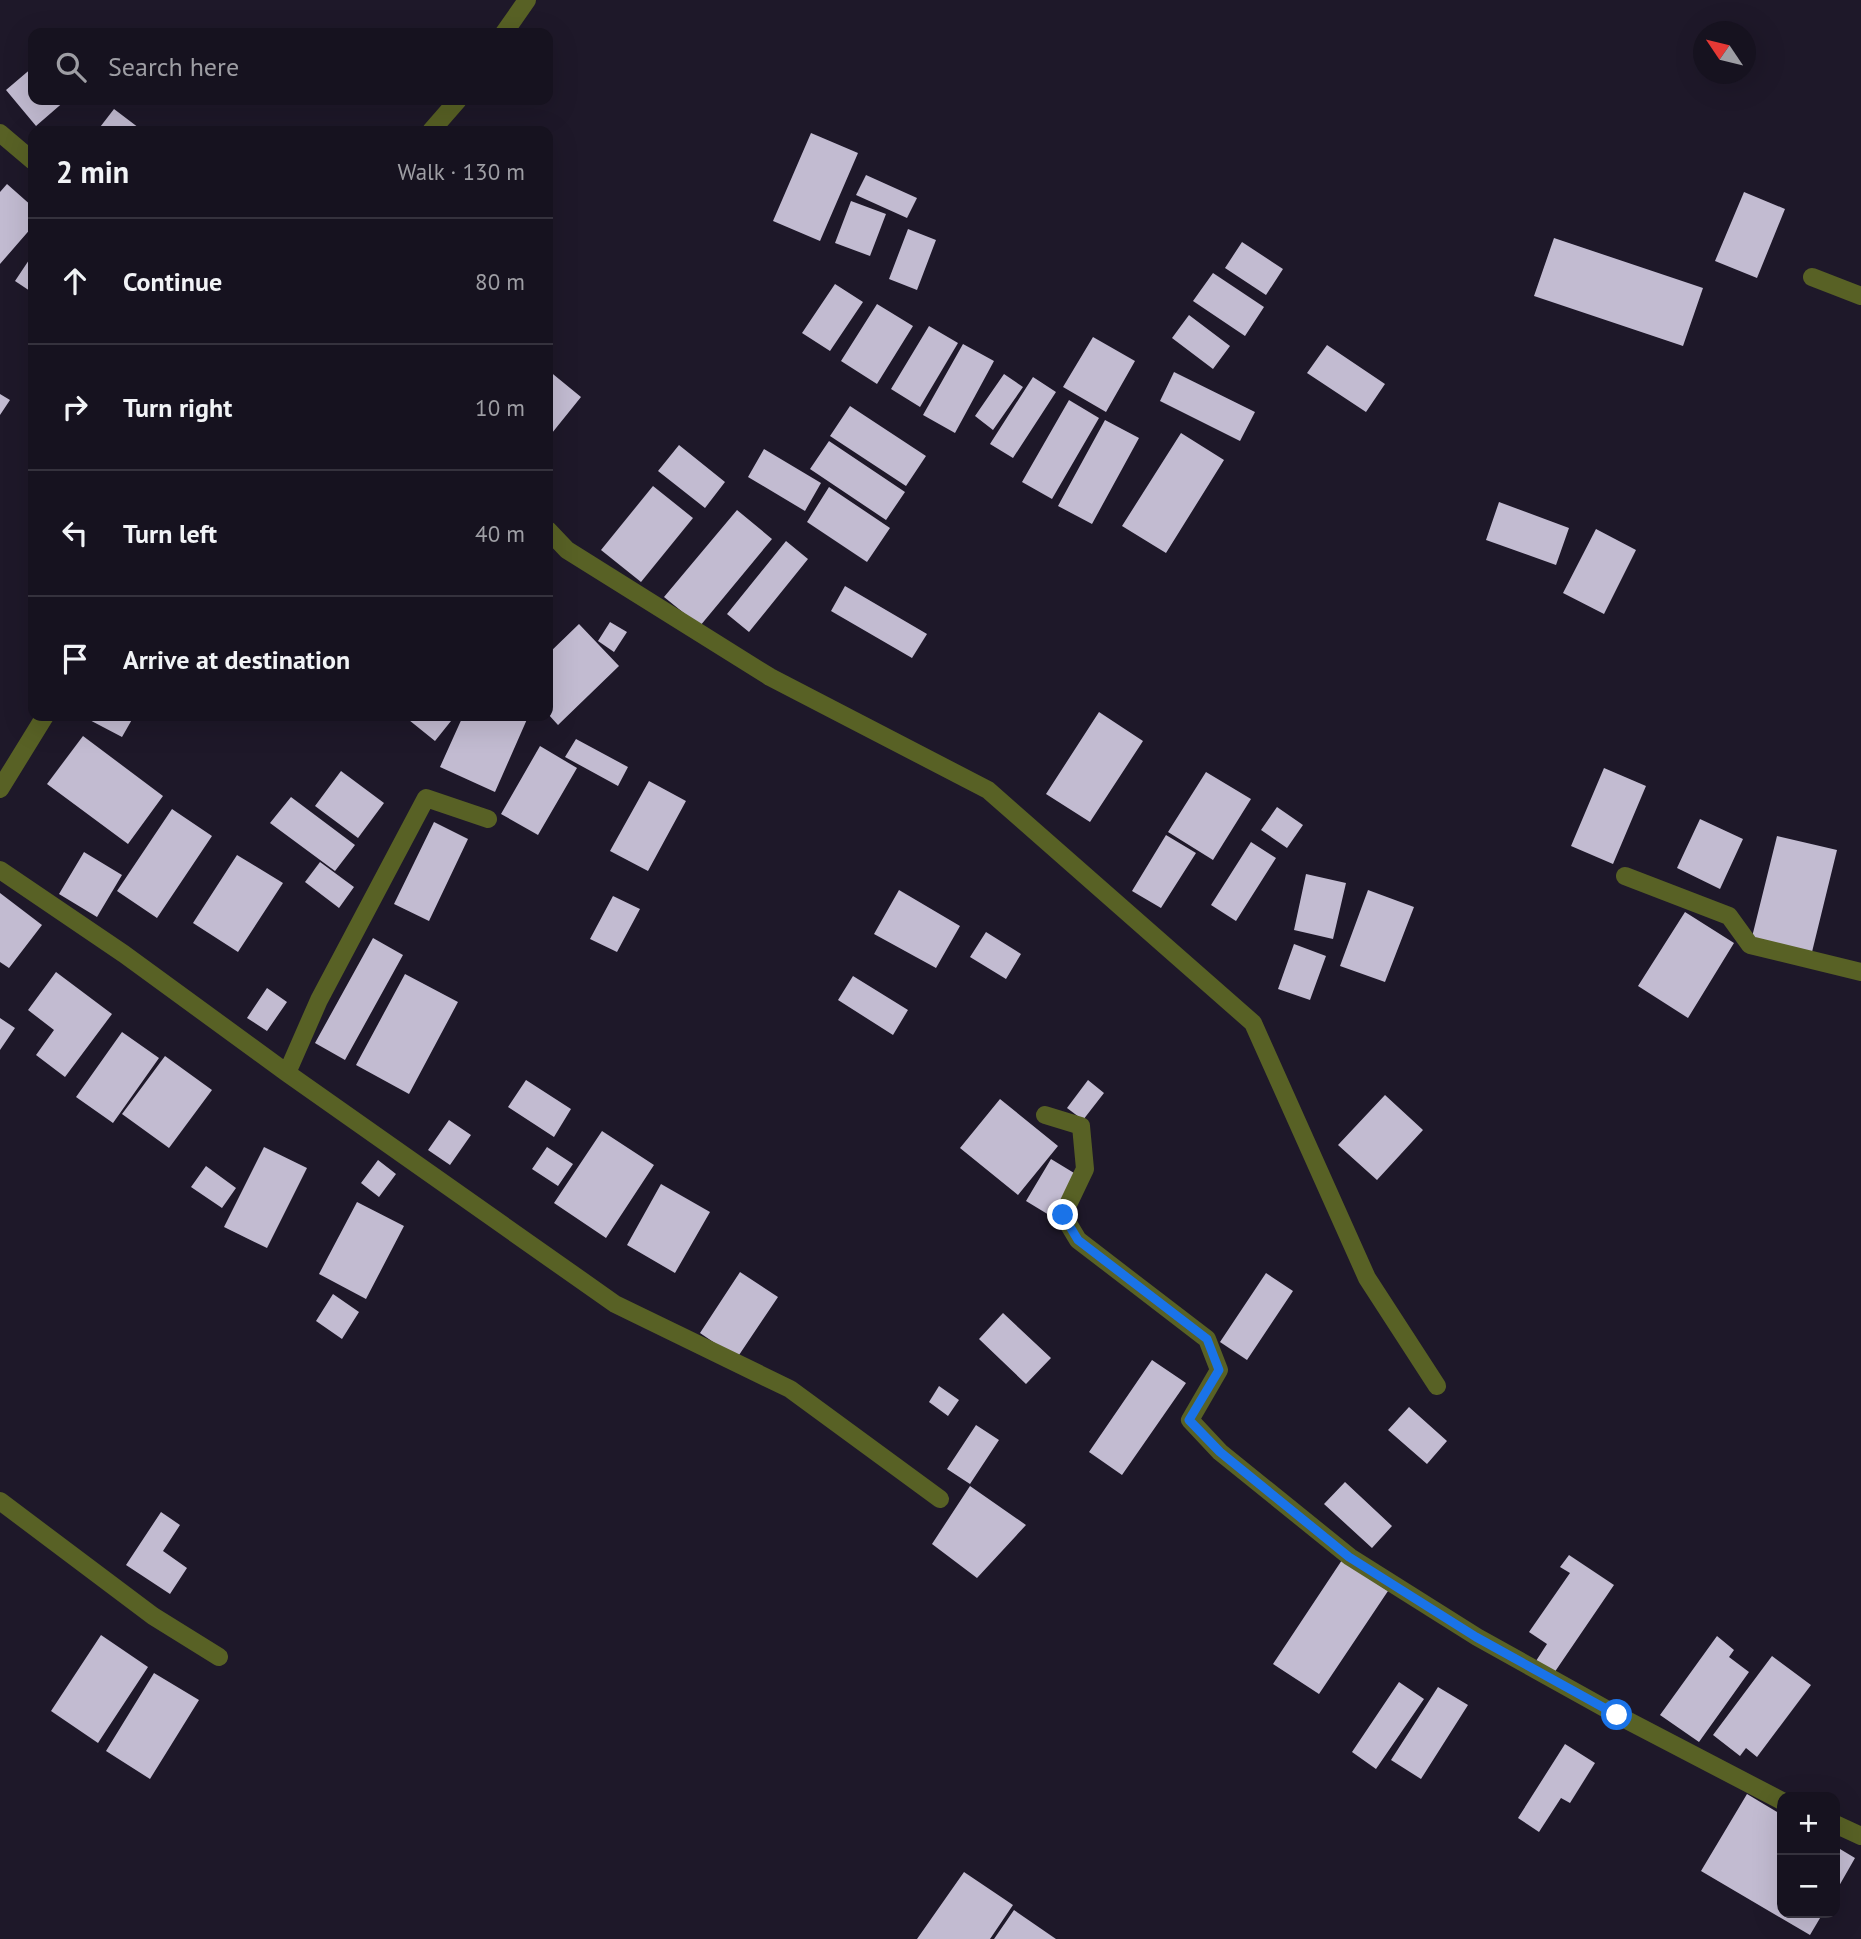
<!DOCTYPE html>
<html lang="en">
<head>
<meta charset="utf-8">
<style>
	:root { --surface:#16121f; --page:#1f1b28; --text:#f1f3f6; --muted:#9e9ea4; --line:#35323d }
	body { margin:0; font-family:"PT Sans",sans-serif; background:var(--page); color:var(--text) }
	.controls { position:absolute; right:21px; bottom:21px; display:grid; overflow:hidden; border-radius:14px; box-shadow:0 7px 28px #0002 }
	.controls button { width:63px; height:63px; display:grid; place-items:center; padding:0; border:0; border-bottom:2px solid var(--line); background:var(--surface); color:var(--text); font:35px sans-serif }
	.compass { position:absolute; left:1693px; top:21px; width:63px; height:63px; border-radius:50%; background:var(--surface); box-shadow:0 7px 28px #0002; rotate:305deg }
	.stop { position:absolute; width:21px; height:21px; margin:-16px; border:5px solid #1a73e8; border-radius:50%; background:#fff }
	.stop.end { background:#1a73e8; border-color:#fff; box-shadow:0 2px 7px #0008 }
	.list { margin:0; padding:0; list-style:none }
	h2 { display:flex; justify-content:space-between; align-items:center; height:91px; margin:0; padding:0 28px; font-size:30px }
	h2 small { font-size:23px; font-weight:400; color:var(--muted) }
	.list li { display:grid; grid-template-columns:46px 1fr auto; gap:21px; align-items:center; box-sizing:border-box; height:126px; padding:0 28px; border-top:2px solid var(--line) }
	.list b { display:block; font-size:26px; white-space:nowrap }
	.list em { font-size:23px; font-style:normal; color:var(--muted) }
	.icon { flex:none; width:38px; height:38px; fill:none; stroke:currentColor; stroke-width:2; stroke-linecap:round; stroke-linejoin:round }
	.map { position:relative; flex:none; width:1861px; height:1939px; overflow:hidden }
	.search { position:absolute; background:var(--surface); box-shadow:0 7px 28px #0002; left:28px; top:28px; width:525px; height:77px; display:flex; align-items:center; gap:18px; box-sizing:border-box; padding:0 24px; border-radius:14px; color:var(--muted); font-size:26px }
	.panel { position:absolute; background:var(--surface); box-shadow:0 7px 28px #0002; left:28px; top:126px; width:525px; height:595px; border-radius:14px }
	.map>svg:first-child { display:block }
</style>
</head>
<body>
<div class="map">
<svg width="1861" height="1939" viewBox="0 0 1861 1939">
	<rect width="100%" height="100%" fill="#1e1829"/>
	<path fill="#c2bbd1" d="M33,67V100H66L36,126L6,90Z
		M114,109L143,131H97Z
		M811,133L858,153L820,241L773,221Z
		M866,175L917,198L907,218L856,195Z
		M7,184L33,207V226L0,264V192Z
		M1744,192L1785,209L1757,278L1715,261Z
		M851,201L886,214L870,256L835,243Z
		M908,229L936,240L917,290L889,279Z
		M1554,238L1703,288L1683,346L1534,296Z
		M1242,242L1283,269L1266,295L1225,268Z
		M33,254V293L15,281Z
		M1213,273L1264,307L1245,336L1193,301Z
		M835,284L863,302L830,351L802,333Z
		M877,304L913,326L877,384L841,361Z
		M1189,315L1230,346L1213,369L1172,338Z
		M929,326L958,343L920,407L891,389Z
		M1093,337L1135,361L1106,412L1063,387Z
		M963,344L994,361L955,433L923,415Z
		M1327,345L1385,384L1366,412L1307,373Z
		M548,370L581,397L548,438Z
		M1174,372L1255,412L1240,441L1160,401Z
		M1004,374L1023,387L993,430L975,416Z
		M1033,377L1056,392L1013,458L990,444Z
		M0,394L10,400L0,415Z
		M1069,400L1099,418L1052,499L1022,482Z
		M850,406L926,456L906,486L830,436Z
		M1105,420L1139,438L1092,524L1058,506Z
		M1181,433L1224,460L1166,553L1122,526Z
		M829,441L905,492L886,520L810,469Z
		M679,445L725,482L705,508L658,471Z
		M764,449L821,483L805,511L748,477Z
		M653,486L693,518L641,582L601,550Z
		M829,487L890,528L867,562L807,522Z
		M1499,502L1569,528L1556,565L1486,540Z
		M737,510L772,539L700,626L664,597Z
		M1596,529L1636,550L1604,614L1563,593Z
		M786,541L808,559L749,632L727,614Z
		M845,586L927,634L912,658L831,611Z
		M610,622L627,632L614,652L598,641Z
		M579,624L619,666L558,725L548,714V654Z
		M1099,712L1143,741L1090,822L1046,794Z
		M82,716H134L122,737Z
		M404,716H455L435,741Z
		M463,716L528,717L495,792L440,767Z
		M83,736L163,796L128,844L47,784Z
		M576,739L628,767L618,786L565,757Z
		M540,746L577,768L538,835L501,814Z
		M1604,768L1646,786L1613,864L1571,846Z
		M341,771L384,803L358,838L315,806Z
		M1206,772L1251,799L1213,860L1168,832Z
		M649,781L686,801L648,871L610,851Z
		M291,797L355,845L335,871L270,823Z
		M1277,807L1303,825L1287,848L1261,830Z
		M172,809L212,836L157,918L117,891Z
		M1700,819L1743,839L1720,889L1677,868Z
		M434,822L468,839L429,921L394,904Z
		M1166,835L1196,853L1161,908L1132,891Z
		M1777,836L1837,850L1812,952L1752,937Z
		M1251,842L1276,858L1236,921L1211,905Z
		M84,852L122,875L97,917L59,894Z
		M237,855L283,883L238,952L193,923Z
		M320,862L354,887L339,908L305,882Z
		M1306,874L1346,883L1333,939L1294,930Z
		M899,890L960,926L936,968L874,934Z
		M1368,890L1414,907L1385,982L1340,966Z
		M0,893L42,925L9,968L0,962Z
		M613,896L640,909L617,952L590,939Z
		M1685,912L1734,943L1688,1018L1638,986Z
		M986,932L1021,954L1006,979L970,957Z
		M373,938L403,955L345,1060L315,1043Z
		M1294,944L1326,956L1310,1000L1278,989Z
		M56,972L112,1014L65,1077L36,1055L54,1030L28,1010Z
		M405,974L458,1002L409,1094L356,1065Z
		M853,976L908,1010L893,1035L838,1000Z
		M267,988L287,1002L267,1031L247,1018Z
		M0,1018L15,1028L0,1050Z
		M122,1032L159,1058L113,1123L76,1097Z
		M165,1056L212,1090L169,1148L122,1114Z
		M526,1080L571,1109L554,1137L508,1107Z
		M1088,1080L1104,1093L1083,1120L1067,1108Z
		M1385,1095L1423,1130L1377,1180L1338,1145Z
		M1000,1099L1058,1146L1018,1195L960,1148Z
		M449,1120L471,1135L450,1165L428,1150Z
		M602,1131L654,1165L606,1238L554,1203Z
		M264,1147L307,1168L267,1248L224,1227Z
		M547,1147L573,1164L558,1186L532,1169Z
		M1051,1159L1079,1176L1054,1218L1026,1201Z
		M378,1160L396,1174L379,1197L361,1183Z
		M206,1166L236,1188L222,1208L191,1187Z
		M661,1184L710,1212L675,1273L627,1245Z
		M357,1202L404,1226L366,1299L319,1274Z
		M740,1272L778,1297L737,1358L700,1333Z
		M1266,1273L1293,1291L1247,1360L1220,1342Z
		M333,1294L359,1312L342,1339L316,1321Z
		M1003,1313L1051,1358L1026,1384L979,1339Z
		M1152,1360L1186,1383L1122,1475L1089,1452Z
		M939,1386L959,1400L948,1416L929,1402Z
		M1409,1407L1447,1441L1427,1464L1388,1430Z
		M976,1425L999,1440L970,1484L947,1469Z
		M1345,1482L1392,1526L1372,1548L1324,1504Z
		M970,1486L1026,1525L977,1578L932,1544Z
		M161,1512L180,1525L163,1551L187,1568L170,1594L126,1565Z
		M1569,1555L1614,1585L1552,1676L1534,1664L1547,1644L1529,1632L1570,1573L1560,1567Z
		M1342,1560L1388,1591L1319,1694L1273,1664Z
		M101,1635L148,1667L98,1743L51,1711Z
		M1717,1636L1734,1650L1729,1657L1749,1672L1699,1742L1660,1715Z
		M1772,1656L1811,1685L1757,1757L1746,1748L1740,1756L1713,1735Z
		M154,1673L199,1700L150,1779L106,1751Z
		M1399,1682L1424,1699L1376,1769L1352,1752Z
		M1438,1687L1468,1705L1421,1779L1391,1760Z
		M1565,1744L1595,1763L1570,1803L1561,1798L1539,1832L1518,1818Z
		M1747,1794L1782,1815V1913H1823L1810,1935L1701,1871Z
		M1835,1846L1855,1858L1835,1893Z
		M964,1872L1013,1905L990,1939H917Z
		M1014,1910L1056,1939H994Z"/>
	<g fill="none" stroke-linecap="round" stroke-linejoin="round">
		<path stroke="#586125" stroke-width="18" d="M504,33L527,0
			M431,131L458,100
			M0,133L33,161
			M1812,277L1861,296
			M548,530L567,550L770,677L988,790L1253,1023L1367,1278L1437,1386
			M0,789L45,716
			M0,870L124,954L287,1073L615,1304L790,1389L940,1499
			M1625,876L1729,916L1750,945L1861,972
			M287,1073L319,1000L426,798L488,819
			M1045,1115L1081,1126L1085,1169L1063,1215L1078,1240L1207,1339L1219,1370L1190,1420L1220,1452L1350,1557L1477,1637L1617,1715L1782,1801
			M0,1501L153,1616L219,1657
			M1835,1824L1861,1836"/>
	</g>
	<g fill="none" stroke-linecap="round" stroke-linejoin="round">
		<path stroke="#1a73e8" stroke-width="9" d="M1063,1215L1078,1240L1207,1339L1219,1370L1189,1420L1220,1452L1349,1557L1476,1637L1617,1715"/>
	</g>
</svg>
<div class="controls">
<button>+</button>
<button>−</button>
</div>
<svg class="compass" viewBox="-18 -18 36 36"><path d="M0-13l5 13h-10z" fill="#e53935"/><path d="M0 13l5-13h-10z" fill="#9e9ea4"/></svg>
<div class="stop" style="left:1617px;top:1715px"></div>
<div class="stop end" style="left:1063px;top:1215px"></div>
<div class="search"><svg class="icon" aria-label="search" viewBox="0 0 24 24"><circle cx="10" cy="10" r="6"/><path d="M15 15l6 6"/></svg>Search here</div>
<section class="panel">
<h2>2 min<small>Walk · 130 m</small></h2>
<ul class="list">
<li><svg class="icon" aria-label="ahead" viewBox="0 0 24 24"><path d="M12 20V5M6 11l6-6 6 6"/></svg><div><b>Continue</b></div><em>80 m</em></li>
<li><svg class="icon" aria-label="right" viewBox="0 0 24 24"><path d="M7 20v-9h11M14 6l5 5-5 5"/></svg><div><b>Turn right</b></div><em>10 m</em></li>
<li><svg class="icon" aria-label="left" viewBox="0 0 24 24"><path d="M17 20v-9H6M10 6l-5 5 5 5"/></svg><div><b>Turn left</b></div><em>40 m</em></li>
<li><svg class="icon" aria-label="arrive" viewBox="0 0 24 24"><path d="M6 21V4h12l-3 4 3 4H6"/></svg><div><b>Arrive at destination</b></div></li>
</ul>
</section>
</div>
</body>
</html>
